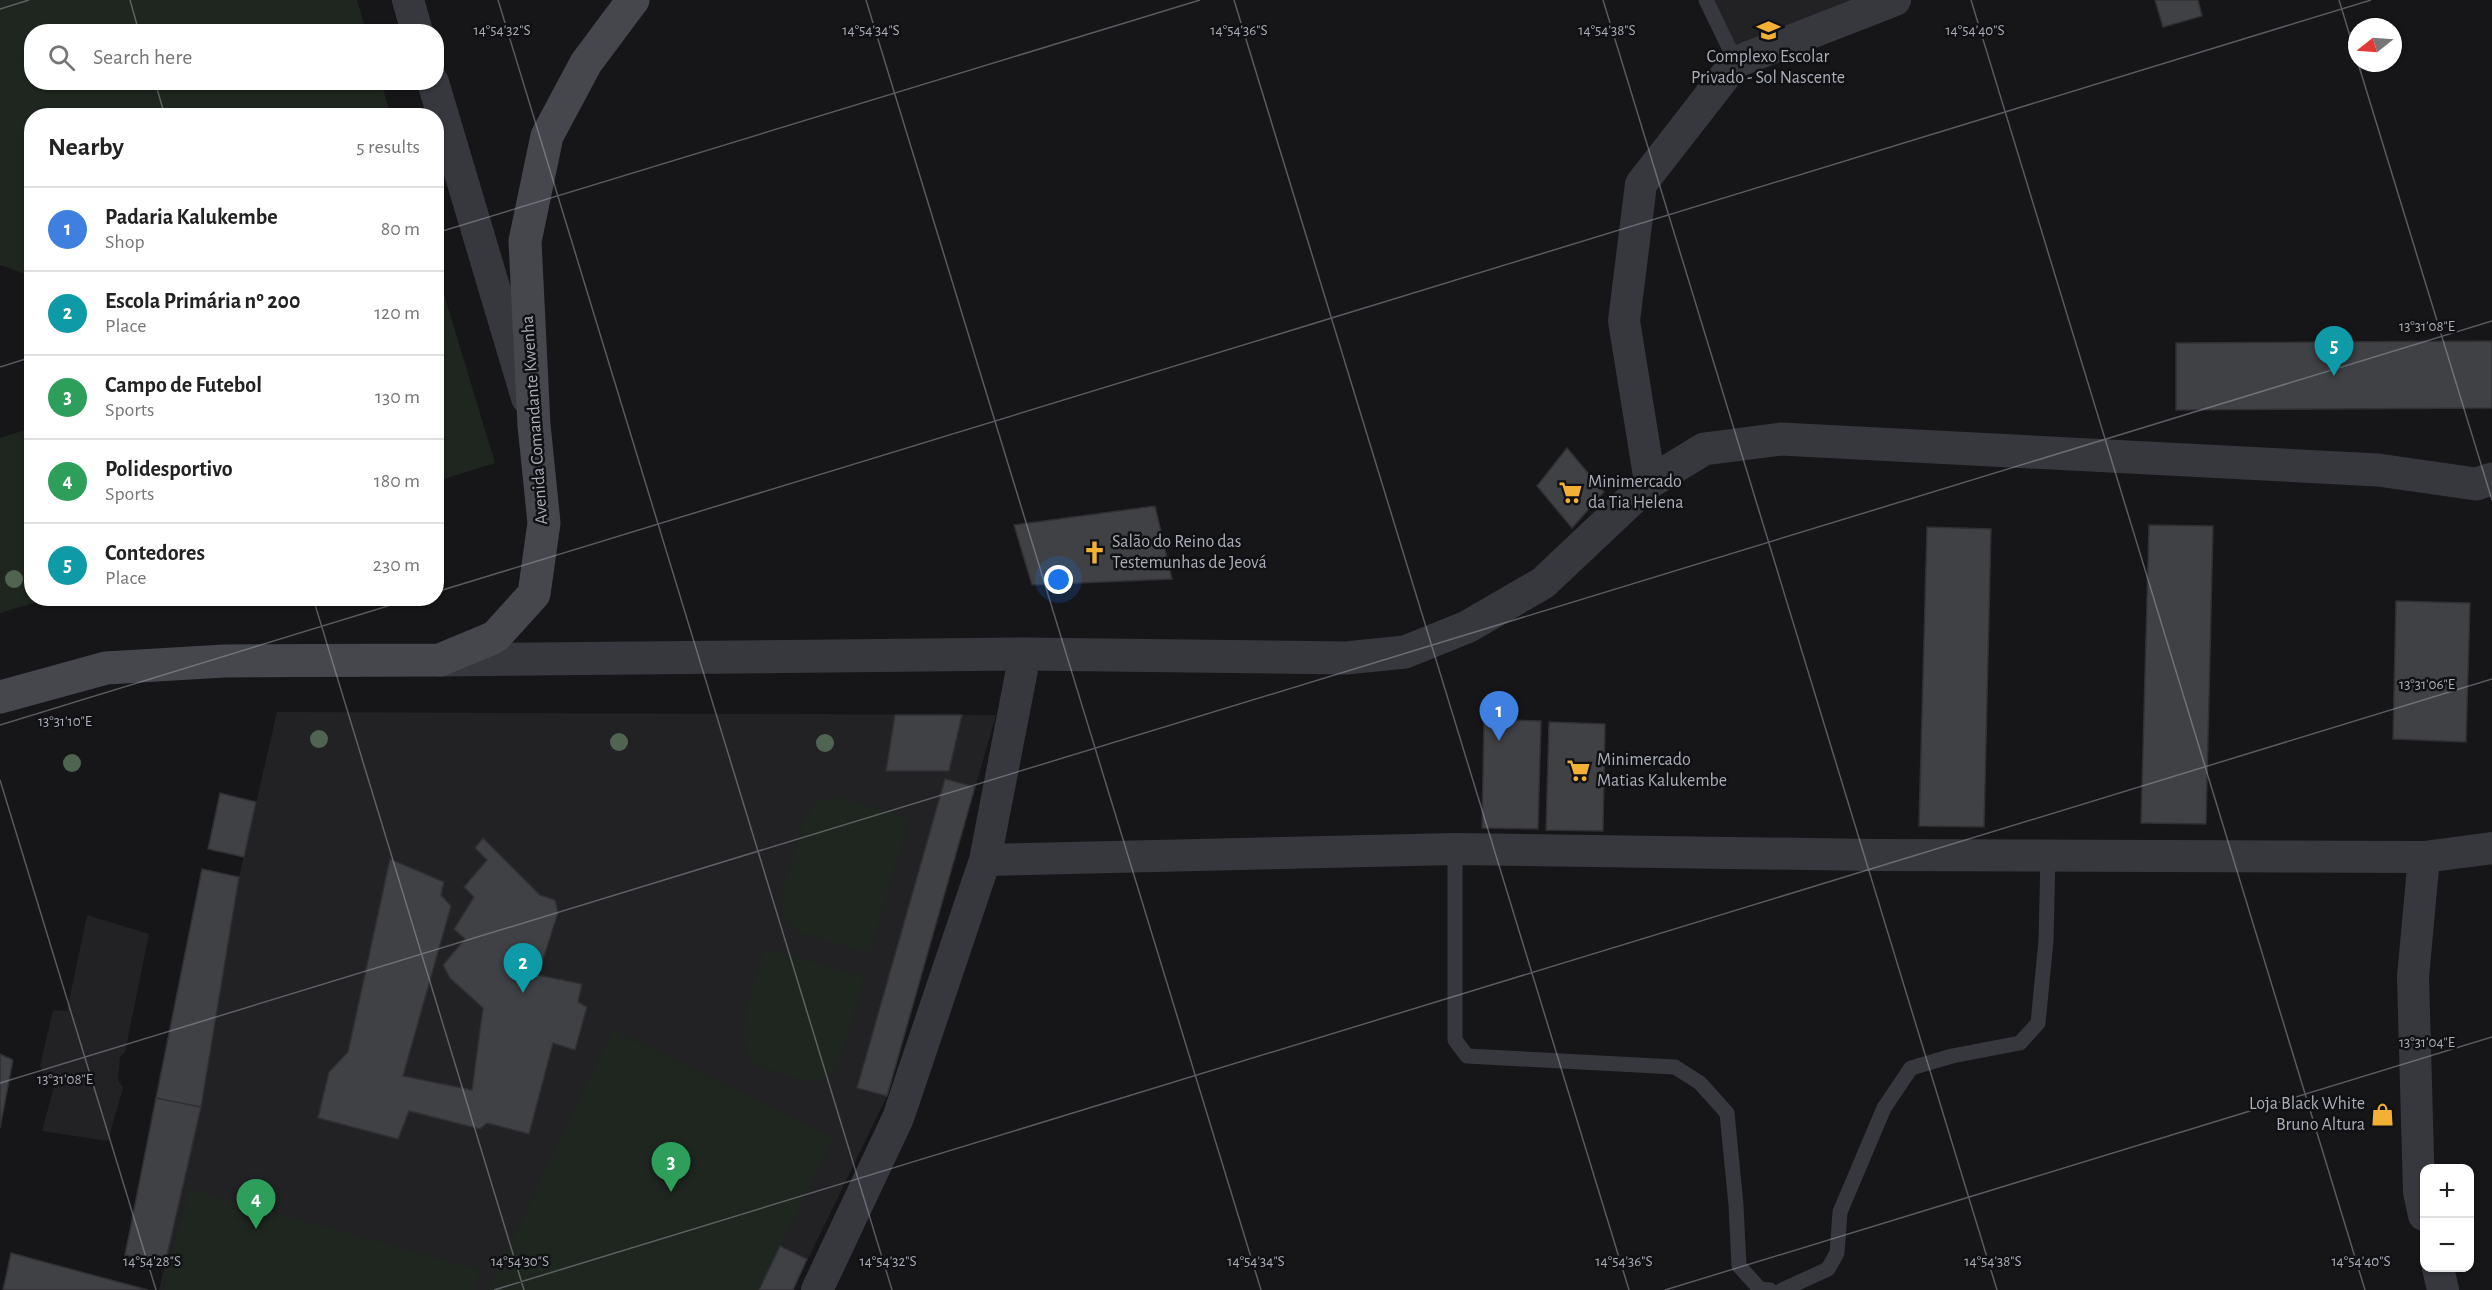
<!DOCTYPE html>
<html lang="en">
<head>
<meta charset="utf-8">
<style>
	:root { --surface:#fff; --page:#f6f6f6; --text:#222; --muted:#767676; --line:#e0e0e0; --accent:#80622a }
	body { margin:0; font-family:"Alegreya Sans",sans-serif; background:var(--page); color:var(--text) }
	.controls { position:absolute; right:18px; bottom:18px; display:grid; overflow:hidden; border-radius:12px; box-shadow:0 2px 4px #0004 }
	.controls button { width:54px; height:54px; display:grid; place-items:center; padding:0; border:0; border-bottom:2px solid var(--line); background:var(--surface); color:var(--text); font:30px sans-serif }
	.compass { position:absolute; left:2348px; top:18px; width:54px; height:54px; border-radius:50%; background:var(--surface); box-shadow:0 2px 4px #0004; rotate:253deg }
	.you { position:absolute; left:1059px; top:580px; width:21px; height:21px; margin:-15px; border:4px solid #fff; border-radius:50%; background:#1a73e8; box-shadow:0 0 0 9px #1a73e833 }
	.badge { display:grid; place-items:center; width:39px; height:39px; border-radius:50%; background:var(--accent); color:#fff; font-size:20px; font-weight:700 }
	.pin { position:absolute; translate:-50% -50px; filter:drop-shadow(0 2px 3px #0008) }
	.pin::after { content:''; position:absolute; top:32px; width:21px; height:18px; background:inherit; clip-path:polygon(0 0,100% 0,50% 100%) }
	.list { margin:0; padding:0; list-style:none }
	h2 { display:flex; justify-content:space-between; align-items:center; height:78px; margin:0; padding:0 24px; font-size:26px }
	h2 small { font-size:20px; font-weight:400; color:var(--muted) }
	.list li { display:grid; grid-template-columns:39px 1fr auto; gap:18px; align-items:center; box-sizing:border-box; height:84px; padding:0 24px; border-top:2px solid var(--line) }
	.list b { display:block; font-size:22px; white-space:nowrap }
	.list p { margin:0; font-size:20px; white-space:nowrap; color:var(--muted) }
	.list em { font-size:20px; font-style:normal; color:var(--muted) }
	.icon { flex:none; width:33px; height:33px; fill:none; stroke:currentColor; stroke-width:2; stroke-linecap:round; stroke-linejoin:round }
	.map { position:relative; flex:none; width:2492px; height:1290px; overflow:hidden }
	.search { position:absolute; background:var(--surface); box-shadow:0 2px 4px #0004; left:24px; top:24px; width:420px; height:66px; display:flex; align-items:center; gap:15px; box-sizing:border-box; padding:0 21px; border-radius:24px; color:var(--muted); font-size:22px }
	.panel { position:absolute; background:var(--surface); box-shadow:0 2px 4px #0004; left:24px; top:108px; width:420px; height:498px; border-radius:24px }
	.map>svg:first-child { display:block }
</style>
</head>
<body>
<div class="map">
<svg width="2492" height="1290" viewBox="0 0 2492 1290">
	<rect width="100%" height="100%" fill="#161618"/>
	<path fill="#222225" d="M1706,0H1895L1736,62Z
		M277,712L996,715L887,1096L793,1290H159L201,1107L239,877Z
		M87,915L149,934L125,1052L120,1057L118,1080L123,1088L108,1141L42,1131L57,1075L47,1081L40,1066L53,1010L67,1011Z"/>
	<path fill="#1e261f" d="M0,0H357L366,31L32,32V82L381,83L391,115L32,116L31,276L0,265Z
		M436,268L495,463L437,481H436Z
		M31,428L32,598L47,599L0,613V438Z
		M826,798H842L909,818L869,954L795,931L785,918L781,896L803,822L814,805Z
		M765,948L864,977C858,997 843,1064 829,1076C817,1085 802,1080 790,1076C780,1072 768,1070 759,1065C727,1045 757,976 765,948Z
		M613,1030L833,1138L759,1290H488Z
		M189,1189L480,1270L475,1290H163Z"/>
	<path fill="#404145" stroke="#303034" stroke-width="1.5" d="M2155,0H2198L2202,16L2163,27Z
		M2492,341V408L2176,410V343Z
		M1567,448L1604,492L1572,528L1537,486Z
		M1155,506L1172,579L1032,585L1014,525Z
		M2149,525L2213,526L2206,824L2141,823Z
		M1927,527L1991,529L1984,827L1919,826Z
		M2396,601L2470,603L2466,742L2393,739Z
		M895,715H962L949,771H886Z
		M1484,719L1541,721L1538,829L1482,828Z
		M1549,722L1605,724L1603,831L1546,830Z
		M945,779L975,787L887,1096L857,1088Z
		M220,793L256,802L244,857L208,849Z
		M483,838L540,895L555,900L558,913L538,975L582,984L578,1002L587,1007L575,1050L553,1043L529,1134L487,1123L480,1129L409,1111L398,1139L318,1118L329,1072L348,1052L390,859L444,882L441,895L451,906L403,1076L472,1090L483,1008L450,978L443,965L465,939L454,929L474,897L464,887L487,860L475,848Z
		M202,869L239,877L201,1107L156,1098Z
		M0,1054L13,1060L0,1128Z
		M156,1098L201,1107L165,1264L125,1255Z
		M780,1246L807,1259L793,1290H759Z
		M11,1253L148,1290H3Z"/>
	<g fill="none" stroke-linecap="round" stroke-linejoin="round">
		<path stroke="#37383d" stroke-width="15" d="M1706,0L1736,62
			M1455,849V1040L1467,1056L1675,1067L1700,1083L1727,1113L1736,1205L1739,1266L1760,1289L1770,1290
			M1782,1290L1828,1269L1837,1253L1840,1212L1884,1108L1911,1068L1952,1056L2020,1043L2038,1023L2046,941L2048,856"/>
		<path stroke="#37383d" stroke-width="32" d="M408,0L417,32
			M433,82L527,398
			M1650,482L1624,321L1641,184L1736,62L1895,0
			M2424,857L2413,977L2419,1192L2424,1215
			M985,860L1455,849L1875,855L2424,857L2492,848
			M2438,1268L2443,1290
			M817,1290L898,1118L985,860L1025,654"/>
		<path stroke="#37383d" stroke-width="33" d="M440,660L1025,654L1346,658L1405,652L1467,627L1543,583L1650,482L1704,449L1781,439L2378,470L2476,484L2492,479"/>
		<path stroke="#45474d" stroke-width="33" d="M0,697L106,668L224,661L440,660L495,637L534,594L544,523L534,425L525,241L547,136L586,63L633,0"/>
	</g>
	<g fill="#506452">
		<circle cx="14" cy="579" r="9"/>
		<circle cx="319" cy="739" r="9"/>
		<circle cx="619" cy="742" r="9"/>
		<circle cx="825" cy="743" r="9"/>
		<circle cx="72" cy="763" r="9"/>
	</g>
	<path fill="none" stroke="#a8adb8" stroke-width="1.5" stroke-opacity="0.45" d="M130,0L139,32M498,0L892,1290M866,0L1261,1290M1234,0L1629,1290M1603,0L1997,1290M1971,0L2365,1290M2339,0L2357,59M0,9L29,0M2358,63L2492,500M155,82L165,116M436,233L1200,0M0,367L32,357M436,592L2371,0M313,598L524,1290M0,725L414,598M0,780L156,1290M0,1083L2492,321M494,1290L2492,679M1665,1290L2492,1037"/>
	<defs>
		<symbol id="school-bare" viewBox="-9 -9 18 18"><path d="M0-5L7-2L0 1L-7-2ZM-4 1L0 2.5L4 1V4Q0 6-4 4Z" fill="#f2b134" stroke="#111113" stroke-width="2.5" paint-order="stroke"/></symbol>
		<symbol id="supermarket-bare" viewBox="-9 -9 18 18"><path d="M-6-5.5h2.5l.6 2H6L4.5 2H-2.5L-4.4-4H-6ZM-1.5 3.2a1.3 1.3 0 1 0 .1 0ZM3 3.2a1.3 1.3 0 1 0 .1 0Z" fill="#f2b134" stroke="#111113" stroke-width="2.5" paint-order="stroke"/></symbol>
		<symbol id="church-bare" viewBox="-9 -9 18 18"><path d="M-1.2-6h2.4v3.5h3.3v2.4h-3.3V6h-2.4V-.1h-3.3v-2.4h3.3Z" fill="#f2b134" stroke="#111113" stroke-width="2.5" paint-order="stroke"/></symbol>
		<symbol id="shop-bare" viewBox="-9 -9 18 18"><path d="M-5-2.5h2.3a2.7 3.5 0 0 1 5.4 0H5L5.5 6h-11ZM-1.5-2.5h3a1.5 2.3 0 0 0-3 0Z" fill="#f2b134" stroke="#111113" stroke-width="2.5" paint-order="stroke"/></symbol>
	</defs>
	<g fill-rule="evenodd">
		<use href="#school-bare" x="1752" y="14" width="33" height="33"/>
		<use href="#supermarket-bare" x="1554" y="476" width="33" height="33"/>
		<use href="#church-bare" x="1078" y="536" width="33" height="33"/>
		<use href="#supermarket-bare" x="1562" y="754" width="33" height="33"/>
		<use href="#shop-bare" x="2366" y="1098" width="33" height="33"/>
	</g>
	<g text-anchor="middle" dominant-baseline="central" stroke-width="5" stroke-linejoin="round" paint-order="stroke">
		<g font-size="18" fill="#a8adb8" stroke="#111113" text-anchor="start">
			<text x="1768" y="57" text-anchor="middle">Complexo Escolar<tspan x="1768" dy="21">Privado - Sol Nascente</tspan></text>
			<text x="1588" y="482">Minimercado<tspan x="1588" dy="21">da Tia Helena</tspan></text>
			<text x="1112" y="542">Salão do Reino das<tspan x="1112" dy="21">Testemunhas de Jeová</tspan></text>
			<text x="1597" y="760">Minimercado<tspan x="1597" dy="21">Matias Kalukembe</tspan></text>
			<text x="2365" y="1104" text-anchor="end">Loja Black White<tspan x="2365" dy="21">Bruno Altura</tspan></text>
		</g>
		<g font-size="18" fill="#a8adb8" stroke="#111113">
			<text transform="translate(535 420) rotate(-94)">Avenida Comandante Kwenha</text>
		</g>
	</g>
	<g font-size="15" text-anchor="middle" fill="#a8adb8" stroke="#111113" stroke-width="5" stroke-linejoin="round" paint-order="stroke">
		<text x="502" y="35">14°54'32"S</text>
		<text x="871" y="35">14°54'34"S</text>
		<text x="1239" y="35">14°54'36"S</text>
		<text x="1607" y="35">14°54'38"S</text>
		<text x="1975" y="35">14°54'40"S</text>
		<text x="2427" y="331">13°31'08"E</text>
		<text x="2427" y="689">13°31'06"E</text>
		<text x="65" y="726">13°31'10"E</text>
		<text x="2427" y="1047">13°31'04"E</text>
		<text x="65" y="1084">13°31'08"E</text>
		<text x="152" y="1266">14°54'28"S</text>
		<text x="520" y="1266">14°54'30"S</text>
		<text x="888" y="1266">14°54'32"S</text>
		<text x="1256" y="1266">14°54'34"S</text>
		<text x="1624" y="1266">14°54'36"S</text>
		<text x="1993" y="1266">14°54'38"S</text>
		<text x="2361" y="1266">14°54'40"S</text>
	</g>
</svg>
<div class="controls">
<button>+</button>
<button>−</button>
</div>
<svg class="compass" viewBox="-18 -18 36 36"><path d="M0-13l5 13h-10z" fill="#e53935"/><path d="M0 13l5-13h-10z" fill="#767676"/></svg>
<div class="you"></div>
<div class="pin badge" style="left:1499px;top:741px;background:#3f7fe0">1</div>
<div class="pin badge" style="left:523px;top:993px;background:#0f9aa8">2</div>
<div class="pin badge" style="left:671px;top:1192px;background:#2e9e5b">3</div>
<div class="pin badge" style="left:256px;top:1229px;background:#2e9e5b">4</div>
<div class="pin badge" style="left:2334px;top:376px;background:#0f9aa8">5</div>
<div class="search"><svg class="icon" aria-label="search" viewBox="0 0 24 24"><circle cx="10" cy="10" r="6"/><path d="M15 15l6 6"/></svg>Search here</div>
<section class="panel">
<h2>Nearby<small>5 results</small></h2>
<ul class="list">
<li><span class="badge" style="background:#3f7fe0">1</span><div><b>Padaria Kalukembe</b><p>Shop</p></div><em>80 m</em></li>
<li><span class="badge" style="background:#0f9aa8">2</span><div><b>Escola Primária nº 200</b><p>Place</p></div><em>120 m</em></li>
<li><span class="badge" style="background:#2e9e5b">3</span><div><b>Campo de Futebol</b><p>Sports</p></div><em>130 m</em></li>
<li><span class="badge" style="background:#2e9e5b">4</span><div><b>Polidesportivo</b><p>Sports</p></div><em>180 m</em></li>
<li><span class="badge" style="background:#0f9aa8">5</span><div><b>Contedores</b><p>Place</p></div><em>230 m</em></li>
</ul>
</section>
</div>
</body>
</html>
